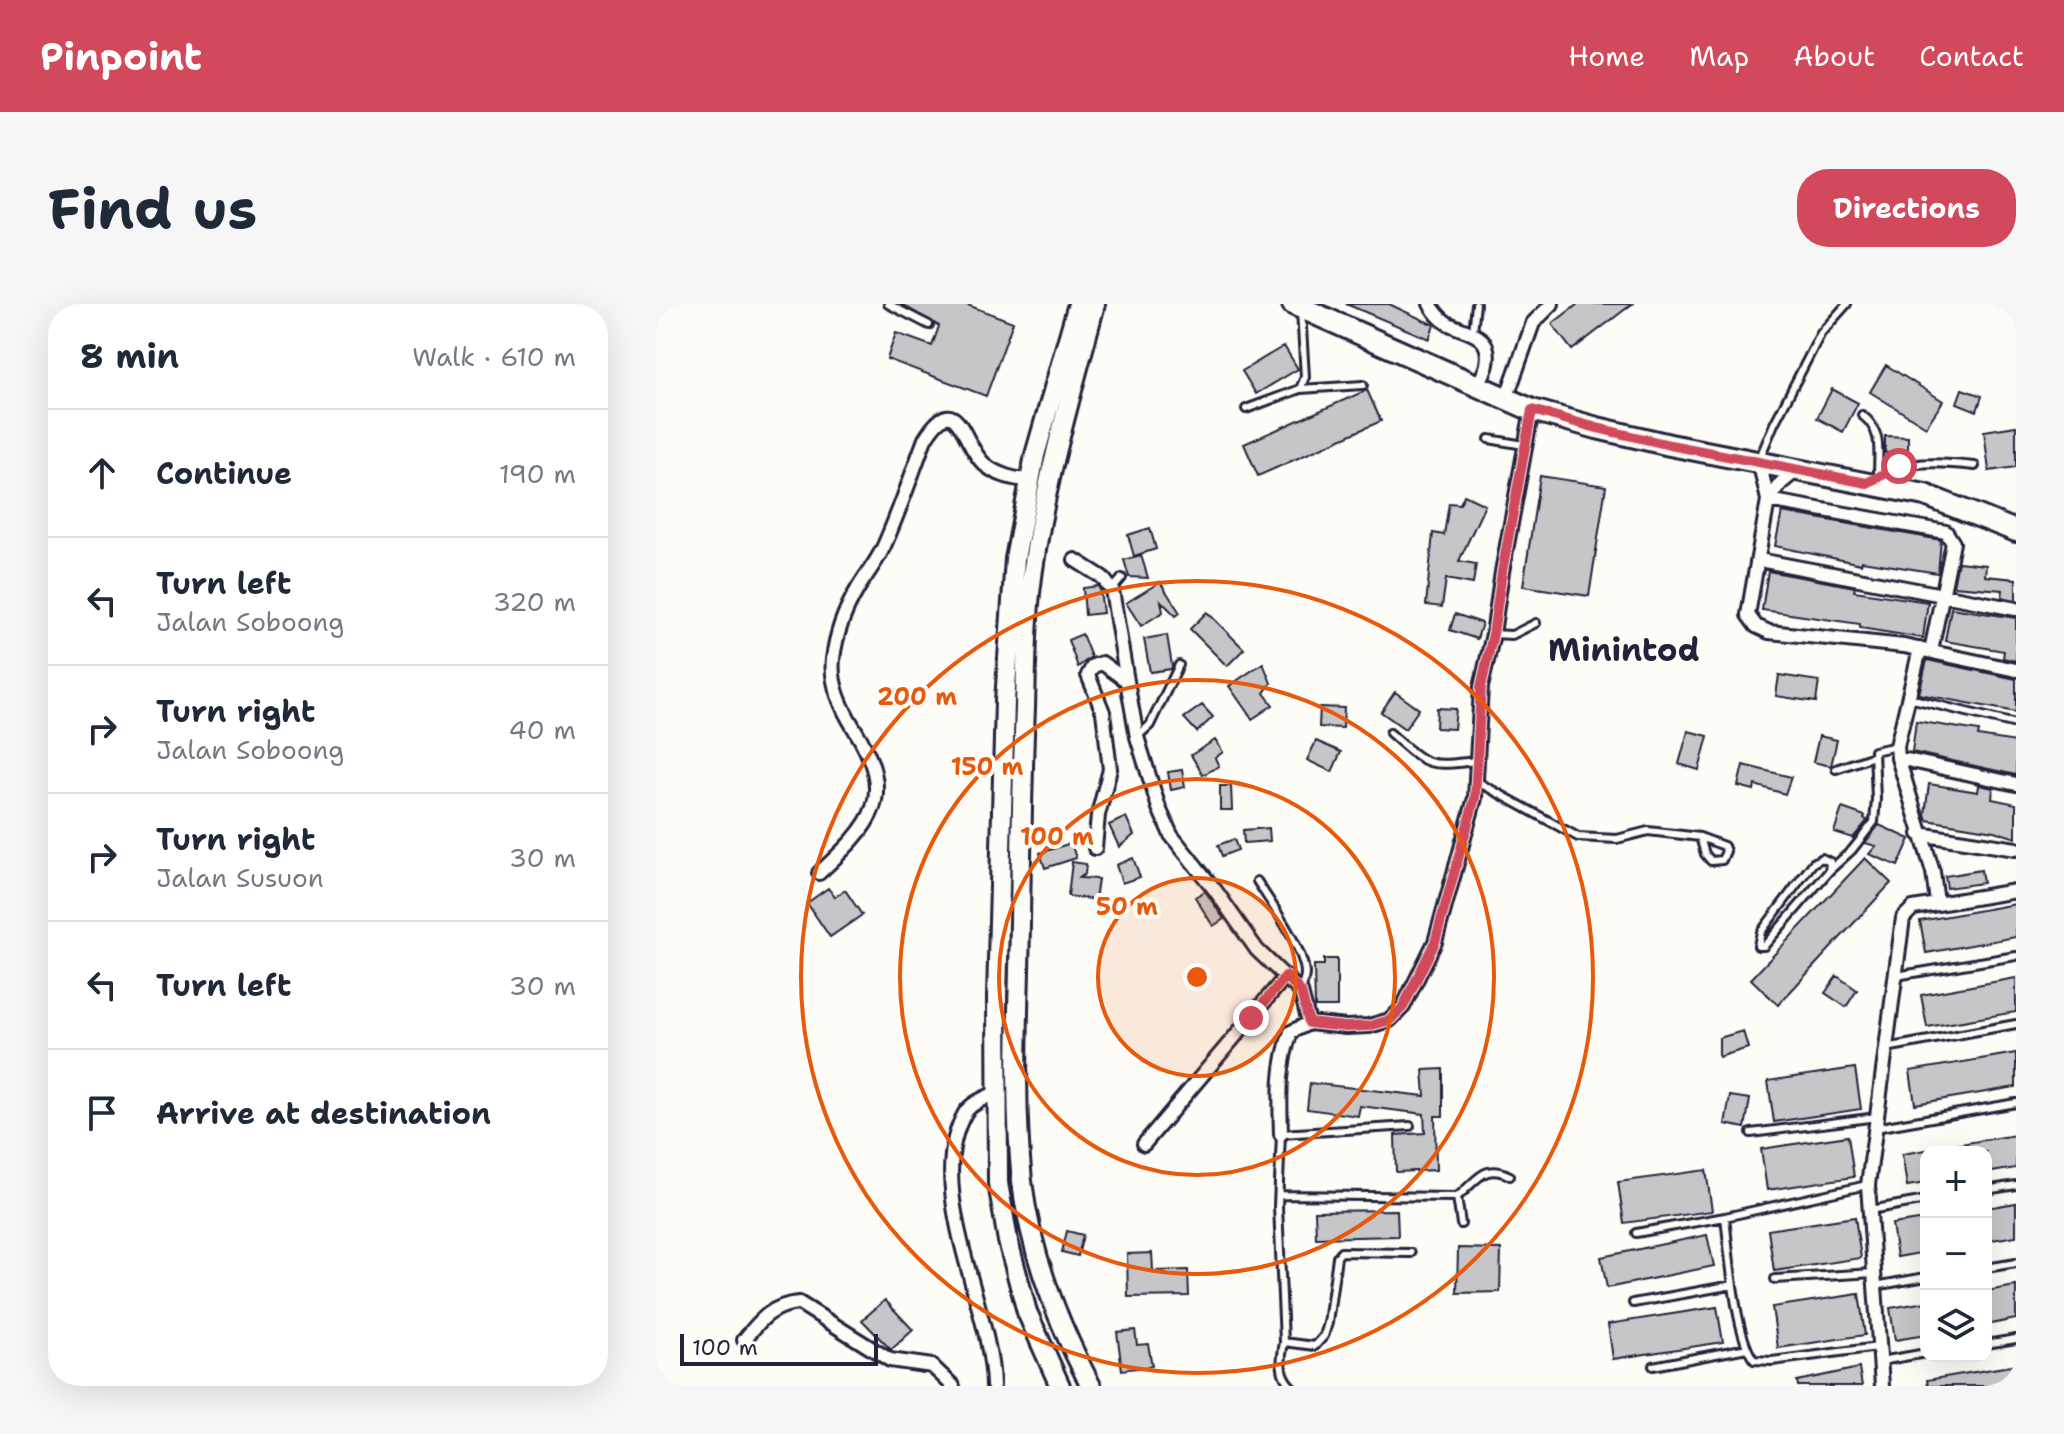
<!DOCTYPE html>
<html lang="en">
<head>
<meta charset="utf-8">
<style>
	:root { --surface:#fff; --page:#f6f6f7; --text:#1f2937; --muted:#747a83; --line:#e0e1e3; --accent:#d1495b }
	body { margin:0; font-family:"Shantell Sans",sans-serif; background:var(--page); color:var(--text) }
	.controls { position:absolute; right:24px; bottom:24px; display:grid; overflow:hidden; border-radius:16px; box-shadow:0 8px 32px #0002 }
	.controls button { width:72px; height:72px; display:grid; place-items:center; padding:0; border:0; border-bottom:2px solid var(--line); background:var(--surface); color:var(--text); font:40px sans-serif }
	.scale { position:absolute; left:24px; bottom:20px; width:198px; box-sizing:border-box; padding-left:8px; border:4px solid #22223b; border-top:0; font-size:22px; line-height:28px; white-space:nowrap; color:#22223b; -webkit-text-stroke:6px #fdfcf7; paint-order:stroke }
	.stop { position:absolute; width:24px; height:24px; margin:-18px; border:6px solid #d1495b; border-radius:50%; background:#fff }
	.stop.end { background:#d1495b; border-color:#fff; box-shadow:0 2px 8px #0008 }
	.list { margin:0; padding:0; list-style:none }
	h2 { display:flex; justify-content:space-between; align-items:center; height:104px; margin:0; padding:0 32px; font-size:34px }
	h2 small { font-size:26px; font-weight:400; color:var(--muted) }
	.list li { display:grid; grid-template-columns:52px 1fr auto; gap:24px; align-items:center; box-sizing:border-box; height:128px; padding:0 32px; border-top:2px solid var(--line) }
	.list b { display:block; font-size:30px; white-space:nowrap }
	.list p { margin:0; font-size:26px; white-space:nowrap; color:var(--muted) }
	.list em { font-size:26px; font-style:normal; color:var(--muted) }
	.icon { flex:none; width:44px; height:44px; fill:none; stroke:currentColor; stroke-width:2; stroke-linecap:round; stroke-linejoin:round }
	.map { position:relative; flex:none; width:1360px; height:1082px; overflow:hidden; border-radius:32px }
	header { display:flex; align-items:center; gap:48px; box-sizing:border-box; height:112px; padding:0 40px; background:var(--accent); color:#fff }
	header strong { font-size:38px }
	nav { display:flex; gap:44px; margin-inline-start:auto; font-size:28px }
	.intro { display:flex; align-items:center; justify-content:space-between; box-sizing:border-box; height:192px; padding:0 48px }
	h1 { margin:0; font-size:56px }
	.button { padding:20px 36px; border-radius:32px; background:var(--accent); color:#fff; font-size:28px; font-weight:700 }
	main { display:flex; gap:48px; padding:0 48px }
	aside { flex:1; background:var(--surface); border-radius:32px; box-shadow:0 8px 32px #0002 }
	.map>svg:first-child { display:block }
</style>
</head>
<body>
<header>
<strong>Pinpoint</strong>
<nav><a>Home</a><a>Map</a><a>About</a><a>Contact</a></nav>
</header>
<div class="intro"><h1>Find us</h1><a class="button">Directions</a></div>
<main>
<aside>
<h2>8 min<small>Walk · 610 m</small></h2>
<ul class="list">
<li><svg class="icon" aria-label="ahead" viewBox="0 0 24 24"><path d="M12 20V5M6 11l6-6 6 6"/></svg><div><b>Continue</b></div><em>190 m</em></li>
<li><svg class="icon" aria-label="left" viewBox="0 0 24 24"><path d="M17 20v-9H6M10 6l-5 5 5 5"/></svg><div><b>Turn left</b><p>Jalan Soboong</p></div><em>320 m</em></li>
<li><svg class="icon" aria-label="right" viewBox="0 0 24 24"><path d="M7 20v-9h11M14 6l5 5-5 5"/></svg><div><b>Turn right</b><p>Jalan Soboong</p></div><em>40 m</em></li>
<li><svg class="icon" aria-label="right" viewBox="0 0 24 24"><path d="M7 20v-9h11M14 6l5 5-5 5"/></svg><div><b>Turn right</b><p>Jalan Susuon</p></div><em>30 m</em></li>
<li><svg class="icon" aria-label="left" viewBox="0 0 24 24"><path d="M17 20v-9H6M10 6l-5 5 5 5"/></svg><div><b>Turn left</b></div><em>30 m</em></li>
<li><svg class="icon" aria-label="arrive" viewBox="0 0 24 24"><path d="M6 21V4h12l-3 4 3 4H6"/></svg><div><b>Arrive at destination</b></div></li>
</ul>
</aside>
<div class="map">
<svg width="1360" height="1082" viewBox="0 0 1360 1082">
	<rect width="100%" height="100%" fill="#fdfcf7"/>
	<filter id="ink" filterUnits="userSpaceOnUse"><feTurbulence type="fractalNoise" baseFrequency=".0125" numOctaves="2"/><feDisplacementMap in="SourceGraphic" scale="16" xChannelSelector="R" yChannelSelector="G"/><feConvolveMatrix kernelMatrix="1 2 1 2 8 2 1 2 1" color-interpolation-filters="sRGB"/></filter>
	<g filter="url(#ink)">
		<path fill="#c6c6c8" stroke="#22223b" stroke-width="2" d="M245,0H309L357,18L330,92L231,55L240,29L276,42L283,22Z
			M690,0H733L778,21L773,35Z
			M922,0H976L916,46L896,20Z
			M628,42L642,65L600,90L586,67Z
			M1230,61L1287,97L1270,123L1214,88Z
			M1176,85L1202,99L1187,128L1161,114Z
			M1306,85L1326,92L1321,107L1301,99Z
			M711,86L725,117L602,172L588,140Z
			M1360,122V163L1333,167L1328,127Z
			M1229,132L1252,133V149H1229Z
			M884,172L950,182L933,292L867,282Z
			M808,191L829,201L803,257L820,260L817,280L790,275L786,303L770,301L777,229L788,231L793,199L804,200Z
			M1126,208L1285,236L1282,269L1206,257L1205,260L1119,242Z
			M494,224L500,245L478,252L472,231Z
			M485,251L492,274L473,273L468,256Z
			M1302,258L1330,261L1329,272L1360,275V296L1346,293L1347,286L1297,282Z
			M1112,267L1199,283L1198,287L1272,298L1267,334L1204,324V320L1106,306Z
			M504,278L524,309L520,312L505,297L507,308L485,322L470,299Z
			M442,282L444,286L447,309L429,311L427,284Z
			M1295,304L1360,314V357L1347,354L1348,347L1289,337Z
			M551,308L588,345L571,362L534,325Z
			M799,310L826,319L821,335L794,326Z
			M426,330L435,353L422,363L412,336Z
			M511,331L516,362L515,365L494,368L488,335Z
			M1271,356L1360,375V408L1263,390Z
			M607,359L615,379L608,389L617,401L596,415L573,382Z
			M1123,371L1163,377L1160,398L1120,392Z
			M739,388L763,405L749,425L725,408Z
			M546,401L557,413L541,428L528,414Z
			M664,403L688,404L687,424L663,423Z
			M781,404L800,405L798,425L780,424Z
			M1260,417L1323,427L1322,432L1360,438V471L1256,448Z
			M1032,427L1052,432L1043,466L1023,460Z
			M1163,432L1181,436L1175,462L1157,458Z
			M559,436L567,448L559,454L563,462L547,471L535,451Z
			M660,437L685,448L676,468L651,456Z
			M1087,461L1135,473L1129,490L1099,481L1098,486L1082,482Z
			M526,466L529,483L515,486L512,468Z
			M1273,480L1322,488L1323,481L1337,484L1336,495L1360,500V534L1338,527L1271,516L1269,510Z
			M564,482H575L576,506H564Z
			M1186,504L1209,512L1208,515L1212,516L1197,534L1178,528Z
			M470,513L478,531L463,543L453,521Z
			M1223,521L1254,535L1242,562L1213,550L1220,542L1209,539Z
			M613,524L614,537L588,539L587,526Z
			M578,535L582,546L566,552L562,541Z
			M415,539L420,554L389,564L384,549Z
			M477,554L484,573L466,579L460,561Z
			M1209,554L1235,579L1122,701L1095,675Z
			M416,558L430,560L429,570L423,574L442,575L439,596L412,592Z
			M1325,566L1327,579L1291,584L1289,572Z
			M172,584L179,593L189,586L206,611L174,633L151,599Z
			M549,587L568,615L557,622L539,593Z
			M1360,600V633L1270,649L1264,617Z
			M668,655H681V703H659L658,661H668Z
			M1181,672L1201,686L1190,703L1169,689Z
			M1360,674V708L1271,723L1265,691Z
			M1087,727L1092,744L1063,753V734Z
			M1360,749V783L1259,800L1254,767Z
			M1199,764L1205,805L1118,818L1112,777Z
			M787,765V812H779L780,866L740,868L739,831L769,829L768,810L704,802L702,812L651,805L654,779L769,792L767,766Z
			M1074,792L1094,795L1089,824L1069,820Z
			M1360,831V864L1330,869V848H1292V842Z
			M1192,832L1198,873L1111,886L1105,845Z
			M1270,846V879L1251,882L1246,850Z
			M1050,866L1056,907L968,919L962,878Z
			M1360,899V932L1330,937V904Z
			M741,906L742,932L660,934L659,907Z
			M1199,913L1205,954L1118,967L1112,926Z
			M1270,915V948L1241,953L1236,920Z
			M411,927L427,931L422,952L406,948Z
			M1051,931L1058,962L951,984L945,953Z
			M802,944L845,945L844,988L801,989Z
			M496,949L497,967L532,966L533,992L472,993L471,950Z
			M1360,982V1015L1330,1021V987Z
			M1203,990L1209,1031L1122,1044L1116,1003Z
			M229,996L257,1026L235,1046L206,1016Z
			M1270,998V1031L1239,1036L1234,1004Z
			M1061,1003L1067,1038L957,1055L952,1020Z
			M479,1026L481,1041L492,1040L496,1062L466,1066L461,1028Z
			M1360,1061V1082H1272L1271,1076Z
			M1203,1064L1206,1082H1142L1141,1077Z"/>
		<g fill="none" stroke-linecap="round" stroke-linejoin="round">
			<defs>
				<path id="service" d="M232,0L273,21
					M645,7L649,73L644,85L707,81
					M817,28L820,0
					M590,105L644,85
					M1206,111C1227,127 1222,147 1222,171
					M833,135L868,141
					M1103,156L1118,120L1165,29L1191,0
					M1217,175C1248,155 1284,158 1319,162
					M456,286L466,274
					M837,330L856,331L880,319
					M1253,394L1360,420
					M734,429C772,462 769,463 820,457
					M481,433L494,421L523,361
					M1180,465L1218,452
					M820,477L922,533L961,535L992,527L1044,533L1068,542L1070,547L1066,556L1055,557L1049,550L1044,533
					M1173,567L1174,558L1166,554L1157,559L1105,628L1102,642H1108L1173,567L1196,546L1218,518L1220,495L1218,447L1241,442
					M601,577C614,598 648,645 649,669C649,675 646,683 645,688
					M1240,672L1360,652
					M1230,744L1360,720
					M1219,824L1360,799
					M1095,829L1221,813
					M1330,886L1360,881
					M624,891L801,893C821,877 828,858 854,872
					M801,893L805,920
					M1214,906L1270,896
					M1069,913C1073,946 1079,1032 1098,1056L1116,1057L1222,1043
					M980,929L1069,913L1211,881
					M1330,964L1360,959
					M1119,975L1218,969
					M1219,982L1270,973
					M977,999L1077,981
					M628,1038L659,1042L668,1032L672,1019L681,953L685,948L755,949
					M1330,1040L1360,1035
					M1225,1057L1270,1049
					M997,1062L1091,1044
					M635,1082C622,1069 625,1055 628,1038L622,902L625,830L754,822"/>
				<path id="minor" d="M774,0C779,8 783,14 791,19C810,29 837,29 831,60C830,67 824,76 821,83
					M850,95L877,19L896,0
					M1103,157L1112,196L1092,311L1100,322L1113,328L1248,342L1360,366
					M1112,196L1290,228L1297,239L1275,347
					M1112,196L1125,179L1142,165
					M419,256L446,273L456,286L471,377
					M1103,256L1360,305
					M1264,345L1241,442L1242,454L1277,568L1281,599
					M1242,454L1360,480
					M1263,530L1360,545
					M439,544L442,511L454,465L447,408L432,371L437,362L446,359L471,377L481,433L503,504L515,531L559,586L601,646L645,688L653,719
					M163,569C217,519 241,494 198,424C185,403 174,379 177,355C180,330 189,306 201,286C209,272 220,259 227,244C243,209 255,172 269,135C302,81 306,140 328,160C339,170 360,177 374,175
					M625,830C624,795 622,762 635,728L653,719L690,723L713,722L734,716L747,703L779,638L819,494L825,383L837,330L846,268L876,106
					M488,840L630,672
					M88,1036C104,1016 116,1001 143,999L234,1056L276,1062L297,1082
					M337,1082C336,1003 266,883 309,809C315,799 329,794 340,789
					M1226,1082L1212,881L1247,614L1257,604L1360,587"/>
				<path id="secondary" d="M404,1082L371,1008L352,937L342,879L341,693L349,397L359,255L379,151L422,0
					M435,1082C402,1019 374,948 366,877C357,791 363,702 364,616C365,546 366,475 369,404C370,366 370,327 374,289C385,191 414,95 439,0"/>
				<path id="primary" d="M637,0L876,106L941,124L1014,141L1269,191L1360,227"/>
			</defs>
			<use href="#service" stroke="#22223b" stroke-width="12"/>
			<use href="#minor" stroke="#22223b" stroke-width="18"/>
			<use href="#secondary" stroke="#22223b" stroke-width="24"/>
			<use href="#primary" stroke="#22223b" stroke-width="26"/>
			<use href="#service" stroke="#fdfcf7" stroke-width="6"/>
			<use href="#minor" stroke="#fdfcf7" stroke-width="12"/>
			<use href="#secondary" stroke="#fdfcf7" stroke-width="18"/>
			<use href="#primary" stroke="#fdfcf7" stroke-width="20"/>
		</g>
	</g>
	<g fill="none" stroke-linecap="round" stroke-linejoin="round" filter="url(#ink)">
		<path stroke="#d1495b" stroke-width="10" d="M595,714L630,672L645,688L653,719L690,723L713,722L734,716L747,703L779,638L819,494L825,383L837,330L846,268L876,106L941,124L1014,141L1211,179L1243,162"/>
	</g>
	<circle cx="541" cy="673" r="99" fill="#e8590c" fill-opacity=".12"/>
	<g fill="none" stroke="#e8590c" stroke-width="4">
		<circle cx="541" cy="673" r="99"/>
		<circle cx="541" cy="673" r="198"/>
		<circle cx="541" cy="673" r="297"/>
		<circle cx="541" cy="673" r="396"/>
	</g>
	<g text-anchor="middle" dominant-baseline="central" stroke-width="8" stroke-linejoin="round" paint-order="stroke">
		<g font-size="32" font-weight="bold" fill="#22223b" stroke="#fdfcf7">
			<text x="968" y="345">Minintod</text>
		</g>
	</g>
	<circle cx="541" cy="673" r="12" fill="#e8590c" stroke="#fdfcf7" stroke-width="4"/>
	<g font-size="24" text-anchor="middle" font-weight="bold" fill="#e8590c" stroke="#fdfcf7" stroke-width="8" stroke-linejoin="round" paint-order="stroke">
		<text x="261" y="401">200 m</text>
		<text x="331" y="471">150 m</text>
		<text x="401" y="541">100 m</text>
		<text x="471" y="611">50 m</text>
	</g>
</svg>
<div class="controls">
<button>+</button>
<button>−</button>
<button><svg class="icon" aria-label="layers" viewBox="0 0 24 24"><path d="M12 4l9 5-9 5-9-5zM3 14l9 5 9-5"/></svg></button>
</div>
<div class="scale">100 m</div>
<div class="stop" style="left:1243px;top:162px"></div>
<div class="stop end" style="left:595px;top:714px"></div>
</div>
</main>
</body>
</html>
